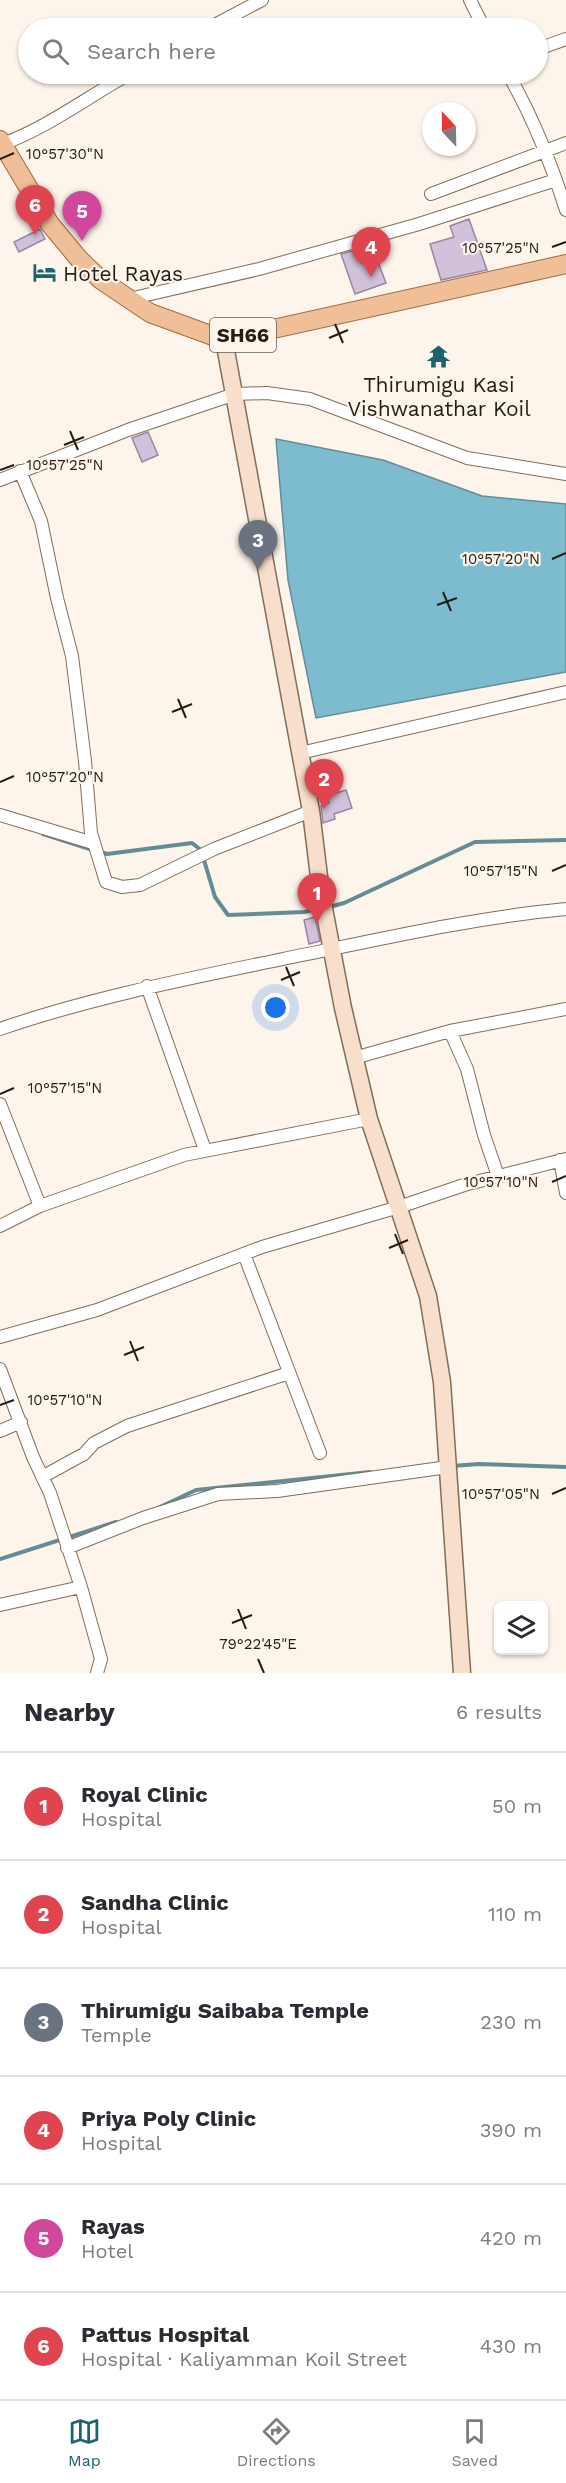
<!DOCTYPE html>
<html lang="en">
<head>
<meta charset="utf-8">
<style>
	:root { --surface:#fff; --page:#f2f2f3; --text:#2b2b33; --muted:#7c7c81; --line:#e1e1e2; --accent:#196470 }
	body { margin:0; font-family:"Work Sans",sans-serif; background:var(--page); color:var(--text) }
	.controls { position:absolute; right:18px; bottom:18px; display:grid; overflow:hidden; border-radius:9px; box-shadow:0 2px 4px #0004 }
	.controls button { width:54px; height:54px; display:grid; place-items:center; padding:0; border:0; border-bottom:2px solid var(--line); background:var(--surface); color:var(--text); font:30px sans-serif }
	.compass { position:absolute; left:422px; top:102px; width:54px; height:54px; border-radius:50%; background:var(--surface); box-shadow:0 2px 4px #0004; rotate:338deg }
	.you { position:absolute; left:276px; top:1008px; width:21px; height:21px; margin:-15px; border:4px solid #fff; border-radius:50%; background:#1a73e8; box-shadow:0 0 0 9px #1a73e833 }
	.badge { display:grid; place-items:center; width:39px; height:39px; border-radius:50%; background:var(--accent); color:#fff; font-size:20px; font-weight:700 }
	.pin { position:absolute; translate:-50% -50px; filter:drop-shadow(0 2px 3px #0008) }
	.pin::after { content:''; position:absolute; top:32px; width:21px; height:18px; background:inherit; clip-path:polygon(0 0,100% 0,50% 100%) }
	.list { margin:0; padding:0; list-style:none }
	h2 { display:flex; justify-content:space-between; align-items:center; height:78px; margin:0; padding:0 24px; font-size:26px }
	h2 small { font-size:20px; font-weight:400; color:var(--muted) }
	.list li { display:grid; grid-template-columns:39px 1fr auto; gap:18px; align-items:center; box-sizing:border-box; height:108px; padding:0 24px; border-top:2px solid var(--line) }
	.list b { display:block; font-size:22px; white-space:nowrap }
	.list p { margin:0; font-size:20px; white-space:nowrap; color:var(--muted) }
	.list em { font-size:20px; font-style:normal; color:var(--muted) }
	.icon { flex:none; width:33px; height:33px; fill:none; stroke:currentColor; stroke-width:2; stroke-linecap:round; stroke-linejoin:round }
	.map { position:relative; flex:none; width:566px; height:1673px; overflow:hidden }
	.search { position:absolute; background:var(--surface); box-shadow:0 2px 4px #0004; left:18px; right:18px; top:18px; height:66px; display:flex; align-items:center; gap:15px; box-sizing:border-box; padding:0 21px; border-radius:33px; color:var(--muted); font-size:22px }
	.sheet { height:726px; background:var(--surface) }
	nav { display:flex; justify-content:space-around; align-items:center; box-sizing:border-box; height:84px; border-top:2px solid var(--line); background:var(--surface); font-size:16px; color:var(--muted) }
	nav a { display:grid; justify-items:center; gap:3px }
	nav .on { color:var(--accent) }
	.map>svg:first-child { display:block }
</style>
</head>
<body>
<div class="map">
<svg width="566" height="1673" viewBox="0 0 566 1673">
	<rect width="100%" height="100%" fill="#fdf4eb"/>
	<path fill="#7dbccf" stroke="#638c97" stroke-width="1.5" d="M276,439L383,460L482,496L566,504V672L316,718L288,580Z"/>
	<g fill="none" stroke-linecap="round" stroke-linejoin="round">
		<path stroke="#638c97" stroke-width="4" d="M43,834L93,850
			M101,852L107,854L192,843L201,850L215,897L228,915L304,912L319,909
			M329,907L344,903L475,842L566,840
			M452,1466L479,1464L566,1467
			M160,1507L196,1490L370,1472
			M0,1559L116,1522"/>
	</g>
	<path fill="#d1c1da" stroke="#96879f" stroke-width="1.5" d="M469,219L487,270L441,280L430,244L454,237L450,226Z
		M40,229L45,239L19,252L14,242Z
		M372,246L386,283L355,294L341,254Z
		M148,432L158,455L142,462L132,438Z
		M346,790L352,808L334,814L335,819L323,823L321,806L329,803L327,796Z
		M315,917L320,941L309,944L304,920Z"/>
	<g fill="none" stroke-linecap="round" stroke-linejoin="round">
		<defs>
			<path id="street" d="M470,0L484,28
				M209,28L262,0
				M538,49L566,39
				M508,74C533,117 551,163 566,210
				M0,145C47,128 86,98 129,74
				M431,194L566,143
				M129,299L259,269L419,224L556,180
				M20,471L41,521L57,598L72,656L85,761L91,833L106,882L122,887L140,885L214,849L311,811
				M0,480L128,430L235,394L267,393L310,399L467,458L566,474
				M300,753L566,692
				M0,815L93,843
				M147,986L205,1150
				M0,1029C93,997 187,979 283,959C377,940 471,918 566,909
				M450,1031L467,1069L484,1135L498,1176
				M354,1058L450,1031L566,1009
				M0,1104L40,1206
				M560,1160L566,1193
				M0,1226L40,1206L184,1155L369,1119
				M244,1254L320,1453
				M0,1337L97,1310L262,1247L399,1207L464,1185L566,1159
				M0,1369L33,1457L50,1493L81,1587L101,1659L97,1673
				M0,1431L21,1422
				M42,1477L84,1454L94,1443L127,1426L289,1373
				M67,1548L143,1518L218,1494L277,1491L448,1467
				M0,1605L81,1587"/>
			<path id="secondary" d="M224,340L311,811L321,893L343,1008L369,1119L428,1296L442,1382L462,1673"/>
			<path id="primary" d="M0,140L50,224L79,259L101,280L150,313L224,340L566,264"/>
		</defs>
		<use href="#street" stroke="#806e59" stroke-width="14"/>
		<use href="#secondary" stroke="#806e59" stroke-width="19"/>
		<use href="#primary" stroke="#a36a3d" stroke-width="20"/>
		<use href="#street" stroke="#fff" stroke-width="12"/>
		<use href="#secondary" stroke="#f8dfcb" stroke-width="16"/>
		<use href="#primary" stroke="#f1bf97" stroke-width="18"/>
	</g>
	<path fill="none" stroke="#251d15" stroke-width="2" d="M0,159L14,153M552,247L566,242M335,324L343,343M329,338L348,330M70,431L78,450M64,445L84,437M0,470L14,465M552,559L566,553M443,592L451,611M437,605L457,598M178,699L186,718M172,712L192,704M0,782L14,776M552,871L566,865M286,967L294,986M281,980L300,972M0,1094L14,1088M552,1182L566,1176M395,1234L403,1254M389,1248L408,1240M130,1341L138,1361M124,1355L144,1347M0,1405L14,1400M552,1494L566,1488M238,1609L246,1629M232,1623L252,1615M258,1659L264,1673"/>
	<defs>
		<symbol id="hotel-bare" viewBox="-9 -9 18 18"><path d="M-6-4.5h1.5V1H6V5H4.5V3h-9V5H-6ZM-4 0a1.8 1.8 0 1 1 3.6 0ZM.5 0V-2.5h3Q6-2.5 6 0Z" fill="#196470" stroke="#fdf4eb" stroke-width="2.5" paint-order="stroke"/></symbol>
		<symbol id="temple-bare" viewBox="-9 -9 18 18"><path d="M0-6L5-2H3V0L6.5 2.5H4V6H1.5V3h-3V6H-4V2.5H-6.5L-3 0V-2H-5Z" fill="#196470" stroke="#fdf4eb" stroke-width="2.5" paint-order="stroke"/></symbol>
	</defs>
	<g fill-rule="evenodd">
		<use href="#hotel-bare" x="28" y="256" width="33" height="33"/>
		<use href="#temple-bare" x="422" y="340" width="33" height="33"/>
	</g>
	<g text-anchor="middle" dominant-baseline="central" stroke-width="4.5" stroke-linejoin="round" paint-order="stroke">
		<rect fill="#fdf4eb" stroke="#665e55" stroke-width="1.5" x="210" y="318" width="66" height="34" rx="4.5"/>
		<g font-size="20" font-weight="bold" fill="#251d15">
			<text x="243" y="335">SH66</text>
		</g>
		<g font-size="21" fill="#251d15" stroke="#fdf4eb" text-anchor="start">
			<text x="63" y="273">Hotel Rayas</text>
			<text x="439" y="384" text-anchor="middle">Thirumigu Kasi<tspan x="439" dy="24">Vishwanathar Koil</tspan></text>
		</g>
	</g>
	<g font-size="15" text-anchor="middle" fill="#251d15" stroke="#fdf4eb" stroke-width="4.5" stroke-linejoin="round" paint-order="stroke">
		<text x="65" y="159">10°57'30"N</text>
		<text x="501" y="253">10°57'25"N</text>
		<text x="65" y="470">10°57'25"N</text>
		<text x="501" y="564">10°57'20"N</text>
		<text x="65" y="782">10°57'20"N</text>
		<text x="501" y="876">10°57'15"N</text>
		<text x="65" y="1093">10°57'15"N</text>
		<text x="501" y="1187">10°57'10"N</text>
		<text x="65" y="1405">10°57'10"N</text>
		<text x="501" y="1499">10°57'05"N</text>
		<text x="258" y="1649">79°22'45"E</text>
	</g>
</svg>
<div class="controls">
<button><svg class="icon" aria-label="layers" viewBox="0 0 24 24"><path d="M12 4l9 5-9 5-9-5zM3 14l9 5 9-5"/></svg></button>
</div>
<svg class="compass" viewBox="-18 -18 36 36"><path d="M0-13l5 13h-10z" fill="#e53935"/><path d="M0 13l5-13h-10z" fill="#7c7c81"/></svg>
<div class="you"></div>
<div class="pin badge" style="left:317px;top:923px;background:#e0444e">1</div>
<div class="pin badge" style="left:324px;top:809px;background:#e0444e">2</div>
<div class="pin badge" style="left:258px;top:570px;background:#6b7280">3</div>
<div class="pin badge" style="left:371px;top:277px;background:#e0444e">4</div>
<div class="pin badge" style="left:82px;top:241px;background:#d1479c">5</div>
<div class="pin badge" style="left:35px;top:235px;background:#e0444e">6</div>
<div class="search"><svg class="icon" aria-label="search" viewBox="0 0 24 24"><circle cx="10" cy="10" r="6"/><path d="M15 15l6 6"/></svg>Search here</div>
</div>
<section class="sheet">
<h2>Nearby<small>6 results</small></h2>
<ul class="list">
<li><span class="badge" style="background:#e0444e">1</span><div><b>Royal Clinic</b><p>Hospital</p></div><em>50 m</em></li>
<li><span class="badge" style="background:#e0444e">2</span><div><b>Sandha Clinic</b><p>Hospital</p></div><em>110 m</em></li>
<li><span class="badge" style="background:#6b7280">3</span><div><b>Thirumigu Saibaba Temple</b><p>Temple</p></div><em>230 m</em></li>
<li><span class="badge" style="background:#e0444e">4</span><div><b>Priya Poly Clinic</b><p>Hospital</p></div><em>390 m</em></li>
<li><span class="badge" style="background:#d1479c">5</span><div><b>Rayas</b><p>Hotel</p></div><em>420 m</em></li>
<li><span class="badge" style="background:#e0444e">6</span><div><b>Pattus Hospital</b><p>Hospital · Kaliyamman Koil Street</p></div><em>430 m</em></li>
</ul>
</section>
<nav>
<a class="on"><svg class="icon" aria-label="map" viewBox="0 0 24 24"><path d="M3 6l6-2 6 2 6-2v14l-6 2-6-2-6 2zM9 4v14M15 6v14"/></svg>Map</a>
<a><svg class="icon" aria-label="directions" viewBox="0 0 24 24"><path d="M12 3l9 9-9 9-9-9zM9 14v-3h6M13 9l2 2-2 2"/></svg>Directions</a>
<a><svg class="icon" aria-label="saved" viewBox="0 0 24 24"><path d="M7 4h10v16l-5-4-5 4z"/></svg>Saved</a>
</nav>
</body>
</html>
